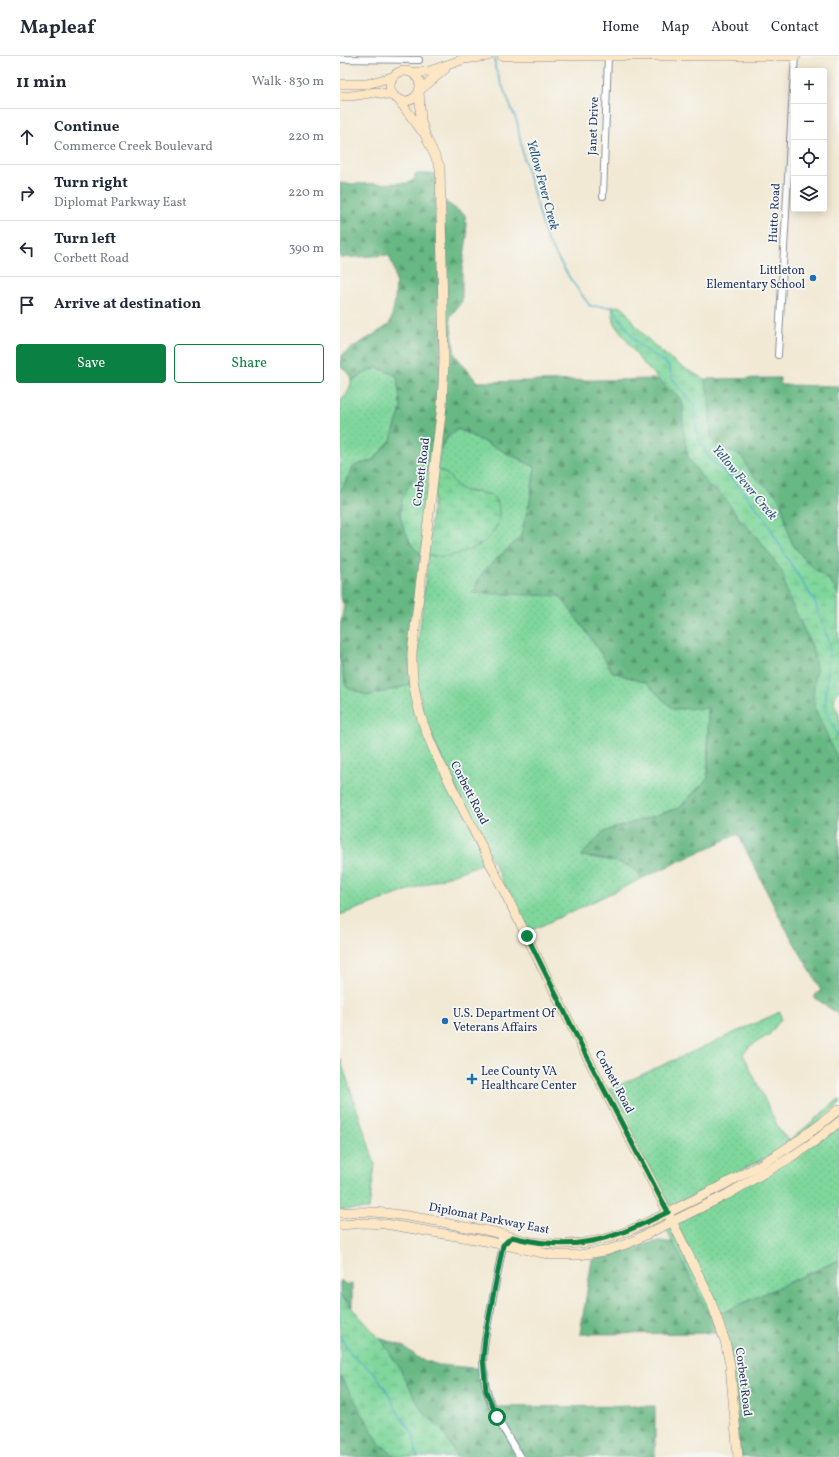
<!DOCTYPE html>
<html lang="en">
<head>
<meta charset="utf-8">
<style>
	:root { --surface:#fff; --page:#f2f2f3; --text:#1f2937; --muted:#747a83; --line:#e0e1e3; --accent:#0b8043 }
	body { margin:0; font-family:Vollkorn,serif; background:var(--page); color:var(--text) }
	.controls { position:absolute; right:12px; top:12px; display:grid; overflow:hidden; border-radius:4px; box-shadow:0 2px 10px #0003 }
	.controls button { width:36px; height:36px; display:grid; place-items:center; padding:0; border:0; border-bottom:1px solid var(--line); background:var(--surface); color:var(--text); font:20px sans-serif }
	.stop { position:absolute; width:12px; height:12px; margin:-9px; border:3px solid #0b8043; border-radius:50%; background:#fff }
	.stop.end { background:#0b8043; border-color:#fff; box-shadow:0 1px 4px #0008 }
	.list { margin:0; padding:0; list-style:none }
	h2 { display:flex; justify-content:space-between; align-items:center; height:52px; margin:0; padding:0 16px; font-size:17px }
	h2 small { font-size:13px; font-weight:400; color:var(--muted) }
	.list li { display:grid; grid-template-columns:26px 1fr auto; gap:12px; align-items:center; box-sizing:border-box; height:56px; padding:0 16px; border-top:1px solid var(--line) }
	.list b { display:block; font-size:15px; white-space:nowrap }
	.list p { margin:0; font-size:13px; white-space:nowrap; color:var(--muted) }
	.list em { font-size:13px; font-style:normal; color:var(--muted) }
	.actions { display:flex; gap:8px; padding:12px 16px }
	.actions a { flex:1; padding:9px 0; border:1px solid var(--accent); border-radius:4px; text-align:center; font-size:14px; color:var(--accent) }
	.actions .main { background:var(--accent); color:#fff }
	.icon { flex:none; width:22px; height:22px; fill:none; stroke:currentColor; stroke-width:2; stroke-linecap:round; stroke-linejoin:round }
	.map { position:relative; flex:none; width:499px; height:1401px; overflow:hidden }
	header { display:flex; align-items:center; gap:24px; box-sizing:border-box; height:56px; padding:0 20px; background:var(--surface); border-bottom:1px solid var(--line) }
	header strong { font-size:19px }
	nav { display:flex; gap:22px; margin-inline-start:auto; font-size:14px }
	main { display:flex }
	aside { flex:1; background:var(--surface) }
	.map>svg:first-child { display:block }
</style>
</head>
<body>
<header>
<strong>Mapleaf</strong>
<nav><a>Home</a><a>Map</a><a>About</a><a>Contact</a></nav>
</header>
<main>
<aside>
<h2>11 min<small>Walk · 830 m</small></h2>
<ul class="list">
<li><svg class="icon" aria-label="ahead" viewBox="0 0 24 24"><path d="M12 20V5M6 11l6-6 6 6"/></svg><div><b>Continue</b><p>Commerce Creek Boulevard</p></div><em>220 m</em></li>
<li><svg class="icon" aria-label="right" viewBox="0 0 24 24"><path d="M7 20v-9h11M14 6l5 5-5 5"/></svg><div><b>Turn right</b><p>Diplomat Parkway East</p></div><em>220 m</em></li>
<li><svg class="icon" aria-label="left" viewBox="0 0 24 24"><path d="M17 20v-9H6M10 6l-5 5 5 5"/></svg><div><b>Turn left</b><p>Corbett Road</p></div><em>390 m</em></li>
<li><svg class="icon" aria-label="arrive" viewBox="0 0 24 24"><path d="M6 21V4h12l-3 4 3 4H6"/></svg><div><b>Arrive at destination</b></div></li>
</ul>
<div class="actions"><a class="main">Save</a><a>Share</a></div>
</aside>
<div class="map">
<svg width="499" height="1401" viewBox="0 0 499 1401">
	<defs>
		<pattern id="grass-dots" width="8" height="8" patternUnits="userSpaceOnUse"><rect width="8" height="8" fill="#7fd79b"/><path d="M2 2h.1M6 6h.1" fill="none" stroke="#6db988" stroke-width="1.8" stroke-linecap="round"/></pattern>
		<pattern id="forest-firs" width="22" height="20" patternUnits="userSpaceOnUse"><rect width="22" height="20" fill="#67b883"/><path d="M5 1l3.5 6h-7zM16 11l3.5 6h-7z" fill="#54966e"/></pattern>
		<pattern id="wetland-marsh" width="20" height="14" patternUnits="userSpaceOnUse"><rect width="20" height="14" fill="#7fd79b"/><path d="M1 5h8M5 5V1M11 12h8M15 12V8" fill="none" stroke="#6db988"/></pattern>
	</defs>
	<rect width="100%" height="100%" fill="#f6f6f2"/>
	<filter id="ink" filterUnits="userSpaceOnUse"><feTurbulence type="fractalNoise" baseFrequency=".025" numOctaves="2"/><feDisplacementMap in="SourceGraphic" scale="8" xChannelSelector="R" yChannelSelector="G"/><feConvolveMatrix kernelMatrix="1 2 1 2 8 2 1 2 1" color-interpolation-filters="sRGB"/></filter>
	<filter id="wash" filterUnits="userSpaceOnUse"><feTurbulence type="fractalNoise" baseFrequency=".012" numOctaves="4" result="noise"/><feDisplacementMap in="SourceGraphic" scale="16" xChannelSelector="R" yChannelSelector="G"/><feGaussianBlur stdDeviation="0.9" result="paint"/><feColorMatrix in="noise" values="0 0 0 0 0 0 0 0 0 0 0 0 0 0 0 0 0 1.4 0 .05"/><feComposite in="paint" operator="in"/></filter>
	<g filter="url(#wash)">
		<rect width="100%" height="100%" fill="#f2e9d4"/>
		<path fill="url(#grass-dots)" stroke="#4d837c" d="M37,311L57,320L61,353L51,384L33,404L14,410L0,436V345C7,339 10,334 11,325Z
			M118,373L195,411L190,445L180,482L144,514L220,540L248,578L273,616L306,627L333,653L368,651V722L339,752L263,776L242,800C256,803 297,804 301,823L188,876L91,682L84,663L76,619L77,598L88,499L108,500L138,436L124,435L116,430L107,418L97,414C100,393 100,386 118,373Z
			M0,601L6,630L28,640L62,631L70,628L147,806L0,859Z
			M440,956L441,963L429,979L410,990L403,998L440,1075L449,1085L499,1043V1049L475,1069L427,1101L329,1152L268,1034Z
			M0,1002L35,1108L29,1153L0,1154Z
			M499,1070V1204L379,1258L336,1168Z
			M331,1170L374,1260L370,1262L326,1173Z"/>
		<path fill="url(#forest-firs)" stroke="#417470" d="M75,118H97L100,261L99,349L92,414L86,416L78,422L67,433L61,464L70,487L81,497L70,628L62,631L28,640L6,631L0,601V572L4,549L0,541V436L14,410L33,404L51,384L61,353L57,320L37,311L11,325L10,319L0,310C0,301 1,299 9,294L49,269C56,251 60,217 48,199L0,202V127L7,128L68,127L75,123Z
			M104,145L125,159L127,180L122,214V245L110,261L115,299L137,326L318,323L339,341L343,349V371L348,401L369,431L379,436L390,449L399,462L416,480L442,515L456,558L472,590L476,612L473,642L477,657L499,706V959L474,941L476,939L477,937L481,935L478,928L442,866L398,778L301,823C297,805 256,802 241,800L263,776L339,752L368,722V652L333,653L306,627L273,616L248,578L220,540L132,537L144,514L180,482L190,445L195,411L118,373L108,380L100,394Z
			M440,322V327L442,329L499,330V540L490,525L478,517L463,502L453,489L449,480L441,446L411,418L404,404L401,400L376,390L371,383L369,340L364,323Z
			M313,1186H333L370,1261L374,1260L379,1277L240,1278L252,1204Z
			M499,1204V1401H401L379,1258Z
			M0,1224L7,1229L12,1228V1251L0,1239Z
			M39,1282L63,1290L80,1303L99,1309L145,1313L146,1327L154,1351L315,1350V1401H117L101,1373L81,1354L59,1311Z
			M0,1319L40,1388L56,1401H0Z"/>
		<path fill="url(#wetland-marsh)" stroke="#4d837c" d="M278,250L284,252C302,283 332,307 364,323L369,340L371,383L376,390L401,400L404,404L411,418L434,437L441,446L449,480L453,489L463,502L478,516L490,525L498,538L499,635L495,640L494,647L499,657V706L477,657L473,642L476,612L472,590L448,540L442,515L416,480L399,462L390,449L379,436L369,431L348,401L343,371V349L339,341L318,323L301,305L274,266L272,251Z
			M92,414L81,497C73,493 70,486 67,478C65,473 62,468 61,463C58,442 71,420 92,414Z
			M97,414C110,415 112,429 123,434C133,439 145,433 154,442C159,447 159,453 159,459C159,483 129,497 108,500C101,501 94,500 87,499Z
			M0,1239L42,1285L59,1311L81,1354L101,1373L117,1401H56L40,1388L0,1319Z"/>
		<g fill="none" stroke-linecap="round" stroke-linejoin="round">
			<path stroke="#47aac6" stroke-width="1.5" d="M155,0V12L177,66L184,103L207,184L231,224L250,250L272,251L298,288L329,310L332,322L354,349L358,382L370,403L397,428L424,461L447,502L474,544L490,588L485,651L499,684
				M0,1280L12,1300L34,1316L50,1340L60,1360L73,1377L76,1396L78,1401"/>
		</g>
	</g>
	<g filter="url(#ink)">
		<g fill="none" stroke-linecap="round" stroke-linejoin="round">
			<defs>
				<path id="street" d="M0,3L79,4
					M454,15L455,0
					M263,140L268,0
					M438,299L454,15
					M160,1178L163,1189C159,1210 155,1231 151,1252C145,1280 139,1308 147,1336C154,1360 168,1380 180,1401"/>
				<path id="secondary" d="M162,0H456
					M50 30a15 15 0 1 1 30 0a15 15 0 1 1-30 0Z
					M72,16H87L124,3L148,0
					M0,28H27L52,21
					M80,34L105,13
					M79,35L81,65L86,81L100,111L104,304L102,350L72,597C71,638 82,670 100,707L243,993L319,1139L370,1242L385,1285L390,1309L398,1401
					M0,40H11L36,36L54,40
					M58,43L82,75
					M0,1157C35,1153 68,1160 102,1166C117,1170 133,1172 149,1175C164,1178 178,1184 193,1186C218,1190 244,1188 268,1182C290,1176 309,1165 329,1156C389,1127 449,1097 499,1053
					M0,1169L24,1167L45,1168L146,1185L213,1199H239L265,1195L289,1187L388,1138L448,1103L475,1085L499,1066"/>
			</defs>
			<use href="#street" stroke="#868c99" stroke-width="8"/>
			<use href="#secondary" stroke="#868c99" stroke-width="10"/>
			<use href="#street" stroke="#fff" stroke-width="6"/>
			<use href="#secondary" stroke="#fce6c4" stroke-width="9"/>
		</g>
	</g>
	<g fill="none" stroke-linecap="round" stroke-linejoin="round" filter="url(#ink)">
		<path stroke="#0b8043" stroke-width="5" d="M157,1361L146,1335L143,1303L145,1282L163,1189L172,1181C235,1197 271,1184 328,1156L243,993L187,880"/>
	</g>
	<g fill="#1f6fb2" stroke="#f6f6f2" stroke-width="1.5">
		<circle cx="473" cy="222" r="4"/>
		<circle cx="105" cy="965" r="4"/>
		<path d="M130 1017h4v4h4v4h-4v4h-4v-4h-4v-4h4z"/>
	</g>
	<g text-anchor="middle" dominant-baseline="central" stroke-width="3.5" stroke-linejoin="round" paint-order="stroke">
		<g font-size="12" fill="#1b2f5e" stroke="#f6f6f2">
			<text transform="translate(254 70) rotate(-88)">Janet Drive</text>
			<text transform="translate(435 157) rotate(-87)">Hutto Road</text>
			<text transform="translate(82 416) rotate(-83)">Corbett Road</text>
			<text transform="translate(129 737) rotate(63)">Corbett Road</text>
			<text transform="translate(274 1026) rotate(62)">Corbett Road</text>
			<text transform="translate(149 1163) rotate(11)">Diplomat Parkway East</text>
			<text transform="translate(403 1326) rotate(83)">Corbett Road</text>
		</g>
		<g font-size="12" fill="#1b2f5e" stroke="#f6f6f2" text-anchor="start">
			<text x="465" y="215" text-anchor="end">Littleton<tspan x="465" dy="14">Elementary School</tspan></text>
			<text x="113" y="958">U.S. Department Of<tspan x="113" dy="14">Veterans Affairs</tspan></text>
			<text x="141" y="1016">Lee County VA<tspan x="141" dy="14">Healthcare Center</tspan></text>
		</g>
		<g font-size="13" font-style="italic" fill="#2a5a82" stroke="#f6f6f2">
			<text transform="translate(202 129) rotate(75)">Yellow Fever Creek</text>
			<text transform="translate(404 427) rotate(50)">Yellow Fever Creek</text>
		</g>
	</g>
</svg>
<div class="controls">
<button>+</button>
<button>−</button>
<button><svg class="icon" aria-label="locate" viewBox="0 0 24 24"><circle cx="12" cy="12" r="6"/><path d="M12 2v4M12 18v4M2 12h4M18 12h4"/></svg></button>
<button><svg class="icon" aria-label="layers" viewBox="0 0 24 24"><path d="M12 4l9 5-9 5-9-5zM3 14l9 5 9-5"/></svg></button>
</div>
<div class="stop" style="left:157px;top:1361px"></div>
<div class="stop end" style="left:187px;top:880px"></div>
</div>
</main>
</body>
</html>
